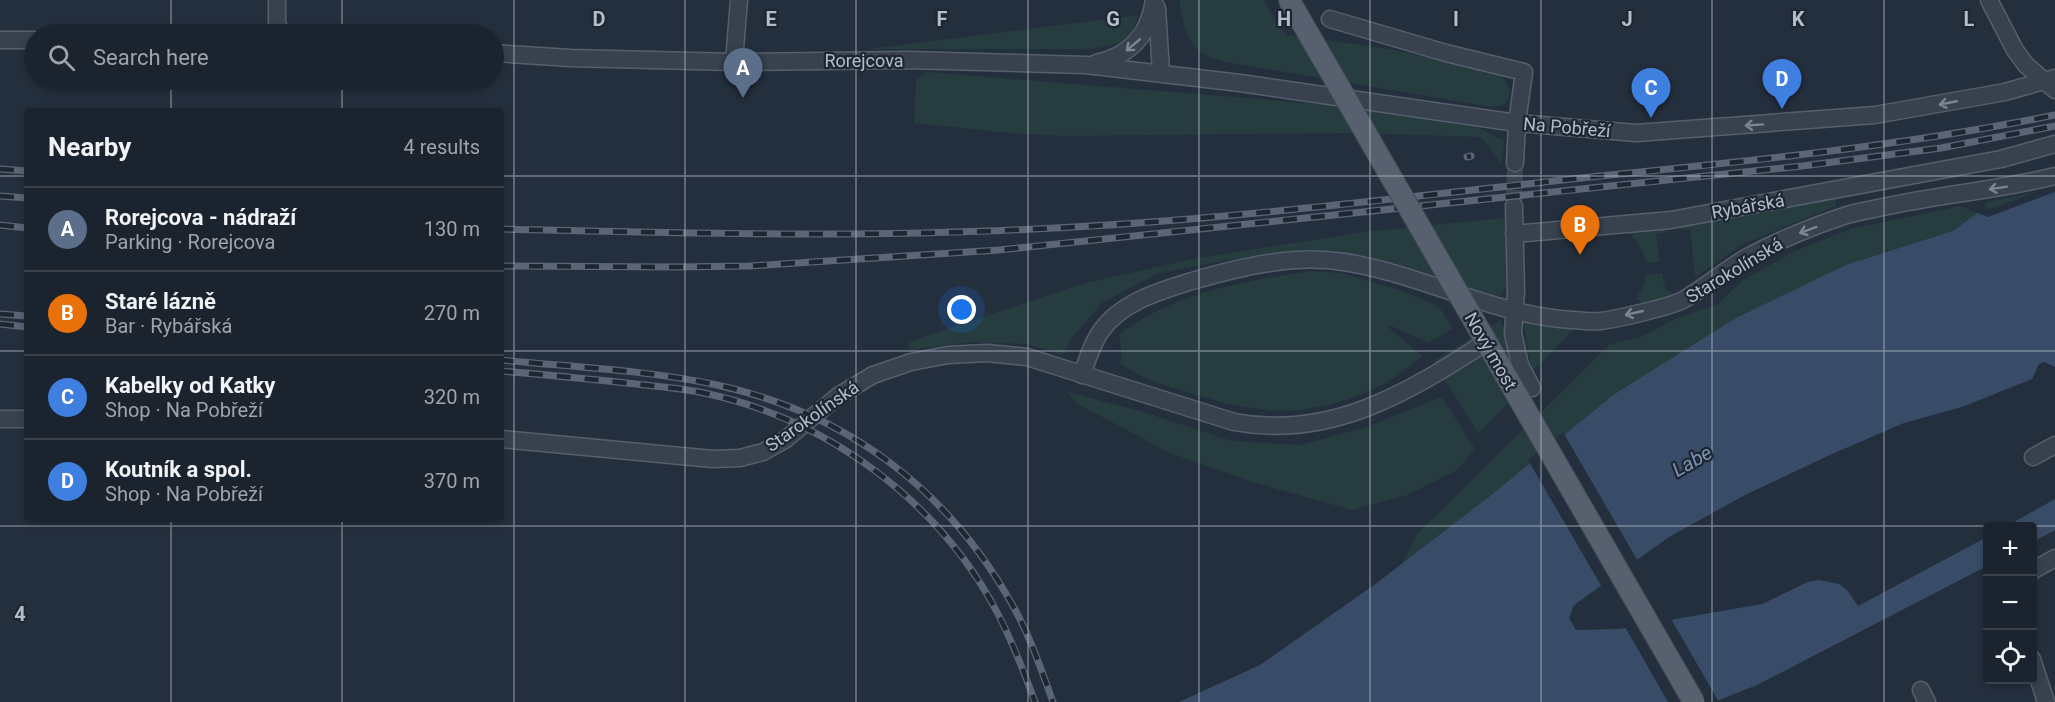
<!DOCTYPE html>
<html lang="en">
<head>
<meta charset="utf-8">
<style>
	:root { --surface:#1b232e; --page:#242b36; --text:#f1f3f6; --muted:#a0a4aa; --line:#39404a; --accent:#0b8043 }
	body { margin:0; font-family:Roboto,sans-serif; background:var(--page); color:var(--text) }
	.controls { position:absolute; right:18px; bottom:18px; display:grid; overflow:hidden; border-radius:6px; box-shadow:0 3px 9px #0003 }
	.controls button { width:54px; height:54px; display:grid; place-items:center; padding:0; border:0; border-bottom:2px solid var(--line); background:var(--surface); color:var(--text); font:30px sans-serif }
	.you { position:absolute; left:962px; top:310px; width:21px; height:21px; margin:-15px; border:4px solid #fff; border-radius:50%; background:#1a73e8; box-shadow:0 0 0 9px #1a73e833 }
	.badge { display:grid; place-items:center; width:39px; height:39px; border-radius:50%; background:var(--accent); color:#fff; font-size:20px; font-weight:700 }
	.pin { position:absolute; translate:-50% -50px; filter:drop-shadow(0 2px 3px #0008) }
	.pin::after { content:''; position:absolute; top:32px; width:21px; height:18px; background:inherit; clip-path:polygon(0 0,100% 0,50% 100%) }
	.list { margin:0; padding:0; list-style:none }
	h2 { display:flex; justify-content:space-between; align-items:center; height:78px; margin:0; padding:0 24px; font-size:26px }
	h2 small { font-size:20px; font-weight:400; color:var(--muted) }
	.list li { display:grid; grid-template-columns:39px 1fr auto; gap:18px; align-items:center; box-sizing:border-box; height:84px; padding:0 24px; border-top:2px solid var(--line) }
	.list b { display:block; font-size:22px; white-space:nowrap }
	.list p { margin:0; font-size:20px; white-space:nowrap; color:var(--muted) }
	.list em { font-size:20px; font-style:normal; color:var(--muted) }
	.icon { flex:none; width:33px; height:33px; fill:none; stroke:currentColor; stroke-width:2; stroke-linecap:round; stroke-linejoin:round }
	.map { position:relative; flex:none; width:2055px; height:702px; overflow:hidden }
	.search { position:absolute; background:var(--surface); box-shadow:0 3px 9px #0003; left:24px; top:24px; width:480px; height:66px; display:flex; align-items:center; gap:15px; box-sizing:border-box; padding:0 21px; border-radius:33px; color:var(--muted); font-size:22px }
	.panel { position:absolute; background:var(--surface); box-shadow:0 3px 9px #0003; left:24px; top:108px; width:480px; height:414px; border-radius:6px }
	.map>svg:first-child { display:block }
</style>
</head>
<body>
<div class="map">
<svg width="2055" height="702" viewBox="0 0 2055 702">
	<rect width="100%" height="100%" fill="#242f3e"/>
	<path fill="#263c3f" d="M1180,0H1264L1277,23L1287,35L1390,49L1497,73C1508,82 1516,93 1503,105L1491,107L1225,62C1217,59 1208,58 1202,53C1186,41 1181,19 1180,0Z
		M1138,15C1131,44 1118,44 1092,49H870Z
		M927,72L1381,109L1479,128L1504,141L1502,164L1481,137L1351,133L1063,136L1008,133L914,123L916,80Z
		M2037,192L1994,208L1986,209L1985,204L1987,202Z
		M1835,199L1836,206L1743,244L1695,277L1690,229L1680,230L1683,224Z
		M1961,206L1977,213L1953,231L1848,264L1613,395L1490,496L1402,564L1416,535L1610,344L1639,338L1677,318L1718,304L1742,281L1793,252L1850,229Z
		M1505,218L1508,283L1501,295L1483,297L1408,267L1332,250L1250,256L1159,273L1103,302L1071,339L1063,355L1027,344L972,342L910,350L908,342L1085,283L1198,258L1364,232Z
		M1657,228H1663L1667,232L1656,234L1660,262L1646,263L1642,250L1629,232Z
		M1310,271L1341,273L1403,291L1431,303L1441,310L1453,328L1429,343L1389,325L1388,327L1422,356C1383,393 1320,415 1266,410C1240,407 1215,401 1190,393C1162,385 1144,380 1120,363L1122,353L1119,335C1174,292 1243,282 1310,271Z
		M1662,273L1666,291L1671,290L1673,295L1646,307L1636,298L1643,287L1646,275Z
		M1501,320L1525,387L1478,433L1433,361Z
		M1523,322L1579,324L1532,372Z
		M1067,392L1140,411L1232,441L1301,445L1366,427L1442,397L1475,449L1457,470L1407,495L1352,510L1256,483L1170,453L1076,403Z"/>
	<path fill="#394c67" d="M2055,192V367L2044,362L2039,364L2032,379L1962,407L1904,423L1832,454L1745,495L1669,537L1574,605L1569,618L1576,630L1619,629L1762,604L1808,582L1819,580L1839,584L1847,590L1858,606L1987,537V566L1757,685L1714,702H1179L1260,665L1374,585L1490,496L1613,395L1736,318L1848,264L1953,231L1977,213L1988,217Z
		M2055,499V530L2033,542L2032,526H2007Z"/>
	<path fill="#242f3e" d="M1563,432L1639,563L1603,589L1528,460Z
		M1670,617L1719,702H1668L1624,625Z"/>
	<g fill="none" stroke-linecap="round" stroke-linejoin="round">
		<path stroke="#3a4453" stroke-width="16" stroke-dasharray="16 8" stroke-linecap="butt" d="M1514,206L1515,163"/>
		<defs>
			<path id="minor" d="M277,0V22L281,34
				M1989,0L2015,50L2026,65L2055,90
				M1157,8L1161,72
				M1330,19L1446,53L1524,72L1517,123L1515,163
				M0,40H34
				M494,53L570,58L734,62L909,60L1086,65L1240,83L1517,123L1636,133L1875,115L2005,92L2055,78
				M734,62L739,0
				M1096,63C1130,56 1149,35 1154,0
				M1514,206L1516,291L1513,333L1520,365L1532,388
				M1514,234L1671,220L2001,159L2055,144
				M1082,375C1087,360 1092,344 1101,331C1121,302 1160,291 1192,281C1240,267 1294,254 1344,262C1422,274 1494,316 1574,320C1583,321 1592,322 1601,321C1616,319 1670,307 1683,300C1706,287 1726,269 1749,256C1780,240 1813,226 1847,215C1860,211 1875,209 1888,206C1943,194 2000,190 2055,176
				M0,419H27
				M501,439L713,459L740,458L763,452L786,439L838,396L873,375L911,362L948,355L987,353L1027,357L1234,422C1330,440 1408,393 1486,342
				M2033,457L2055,445
				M2032,571L2055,558
				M2032,659L2046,702
				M1921,690L1927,702"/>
		</defs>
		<use href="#minor" stroke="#565f6c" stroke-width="19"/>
		<use href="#minor" stroke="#38414e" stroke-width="16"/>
		<defs>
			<path id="rail" d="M1467,157L1471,156
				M0,169L27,171
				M0,196L27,198
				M0,225L27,228
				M501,229C679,233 857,238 1034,229C1217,221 1399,198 1581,178C1740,162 1898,147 2055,115
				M501,266L675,267L749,266L999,250L1802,166L1941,148L2055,126
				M0,314L27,316
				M0,324L27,327
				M501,360C573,367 647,370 717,385C847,413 949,490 1013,606C1030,636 1041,669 1053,702
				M501,371C546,375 591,379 636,384C659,387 681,388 704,393C828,419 940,502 998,614C1013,643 1024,672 1035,702"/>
		</defs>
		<use href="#rail" stroke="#5a6575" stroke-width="7"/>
		<use href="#rail" stroke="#1d2633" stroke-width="4.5" stroke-dasharray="14" stroke-linecap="butt"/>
		<defs>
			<path id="major-bridge" d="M1289,0L1694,702"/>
		</defs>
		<use href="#major-bridge" stroke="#414a57" stroke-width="23" stroke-linecap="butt"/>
		<use href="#major-bridge" stroke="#56606e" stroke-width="21"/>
	</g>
	<defs><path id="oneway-shaft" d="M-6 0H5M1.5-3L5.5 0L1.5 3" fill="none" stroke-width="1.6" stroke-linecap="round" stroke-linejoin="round" transform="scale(1.5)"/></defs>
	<g stroke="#7c8592">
		<use href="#oneway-shaft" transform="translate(1133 45) rotate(140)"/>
		<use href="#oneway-shaft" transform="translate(1948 103) rotate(169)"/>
		<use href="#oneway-shaft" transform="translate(1754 125) rotate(176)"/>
		<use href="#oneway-shaft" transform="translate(1998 188) rotate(171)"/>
		<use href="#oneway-shaft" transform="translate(1808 230) rotate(160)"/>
		<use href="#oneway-shaft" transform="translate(1634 313) rotate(167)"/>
	</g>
	<path fill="none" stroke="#b4bcc9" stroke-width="1.5" stroke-opacity="0.55" d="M171,0V34M342,0V34M514,0V702M685,0V702M856,0V702M1028,0V702M1199,0V702M1370,0V702M1541,0V702M1712,0V702M1884,0V702M171,80V111M342,80V111M0,176H27M501,176H2055M0,351H27M501,351H2055M171,519V702M342,519V702M0,526H1988M1988,526H2032M2032,526H2055"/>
	<g text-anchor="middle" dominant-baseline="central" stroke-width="4.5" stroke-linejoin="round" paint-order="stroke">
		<g font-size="18" fill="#b4bcc9" stroke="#1d2633">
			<text x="864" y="60">Rorejcova</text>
			<text transform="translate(1567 127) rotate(5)">Na Pobřeží</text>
			<text transform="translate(1748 206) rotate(-10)">Rybářská</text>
			<text transform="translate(1734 270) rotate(-31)">Starokolínská</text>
			<text transform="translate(1491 351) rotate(60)">Nový most</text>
			<text transform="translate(812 416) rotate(-35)">Starokolínská</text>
		</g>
		<g font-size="20" font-style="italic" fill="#7c92b1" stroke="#1d2633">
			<text transform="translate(1692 461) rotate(-30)">Labe</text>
		</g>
	</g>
	<g font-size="20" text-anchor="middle" font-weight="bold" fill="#b4bcc9" stroke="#1d2633" stroke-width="4.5" stroke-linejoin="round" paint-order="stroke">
		<text x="599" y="26">D</text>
		<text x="771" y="26">E</text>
		<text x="942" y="26">F</text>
		<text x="1113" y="26">G</text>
		<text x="1284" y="26">H</text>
		<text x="1456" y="26">I</text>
		<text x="1627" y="26">J</text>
		<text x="1798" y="26">K</text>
		<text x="1969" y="26">L</text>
		<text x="20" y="621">4</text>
	</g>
</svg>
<div class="controls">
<button>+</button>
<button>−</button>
<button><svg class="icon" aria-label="locate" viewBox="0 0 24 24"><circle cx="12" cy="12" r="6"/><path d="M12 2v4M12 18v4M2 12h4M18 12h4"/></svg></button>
</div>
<div class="you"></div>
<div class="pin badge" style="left:743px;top:98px;background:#5c6f8a">A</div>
<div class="pin badge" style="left:1580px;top:255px;background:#e8710a">B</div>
<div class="pin badge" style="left:1651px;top:118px;background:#3f7fe0">C</div>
<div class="pin badge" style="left:1782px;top:109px;background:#3f7fe0">D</div>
<div class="search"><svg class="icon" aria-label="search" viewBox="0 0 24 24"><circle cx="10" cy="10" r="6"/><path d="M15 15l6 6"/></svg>Search here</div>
<section class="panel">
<h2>Nearby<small>4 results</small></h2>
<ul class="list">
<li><span class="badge" style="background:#5c6f8a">A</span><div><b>Rorejcova - nádraží</b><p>Parking · Rorejcova</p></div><em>130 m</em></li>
<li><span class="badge" style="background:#e8710a">B</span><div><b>Staré lázně</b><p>Bar · Rybářská</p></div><em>270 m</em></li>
<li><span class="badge" style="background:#3f7fe0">C</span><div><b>Kabelky od Katky</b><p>Shop · Na Pobřeží</p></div><em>320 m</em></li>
<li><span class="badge" style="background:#3f7fe0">D</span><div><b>Koutník a spol.</b><p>Shop · Na Pobřeží</p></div><em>370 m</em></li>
</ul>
</section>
</div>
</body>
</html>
